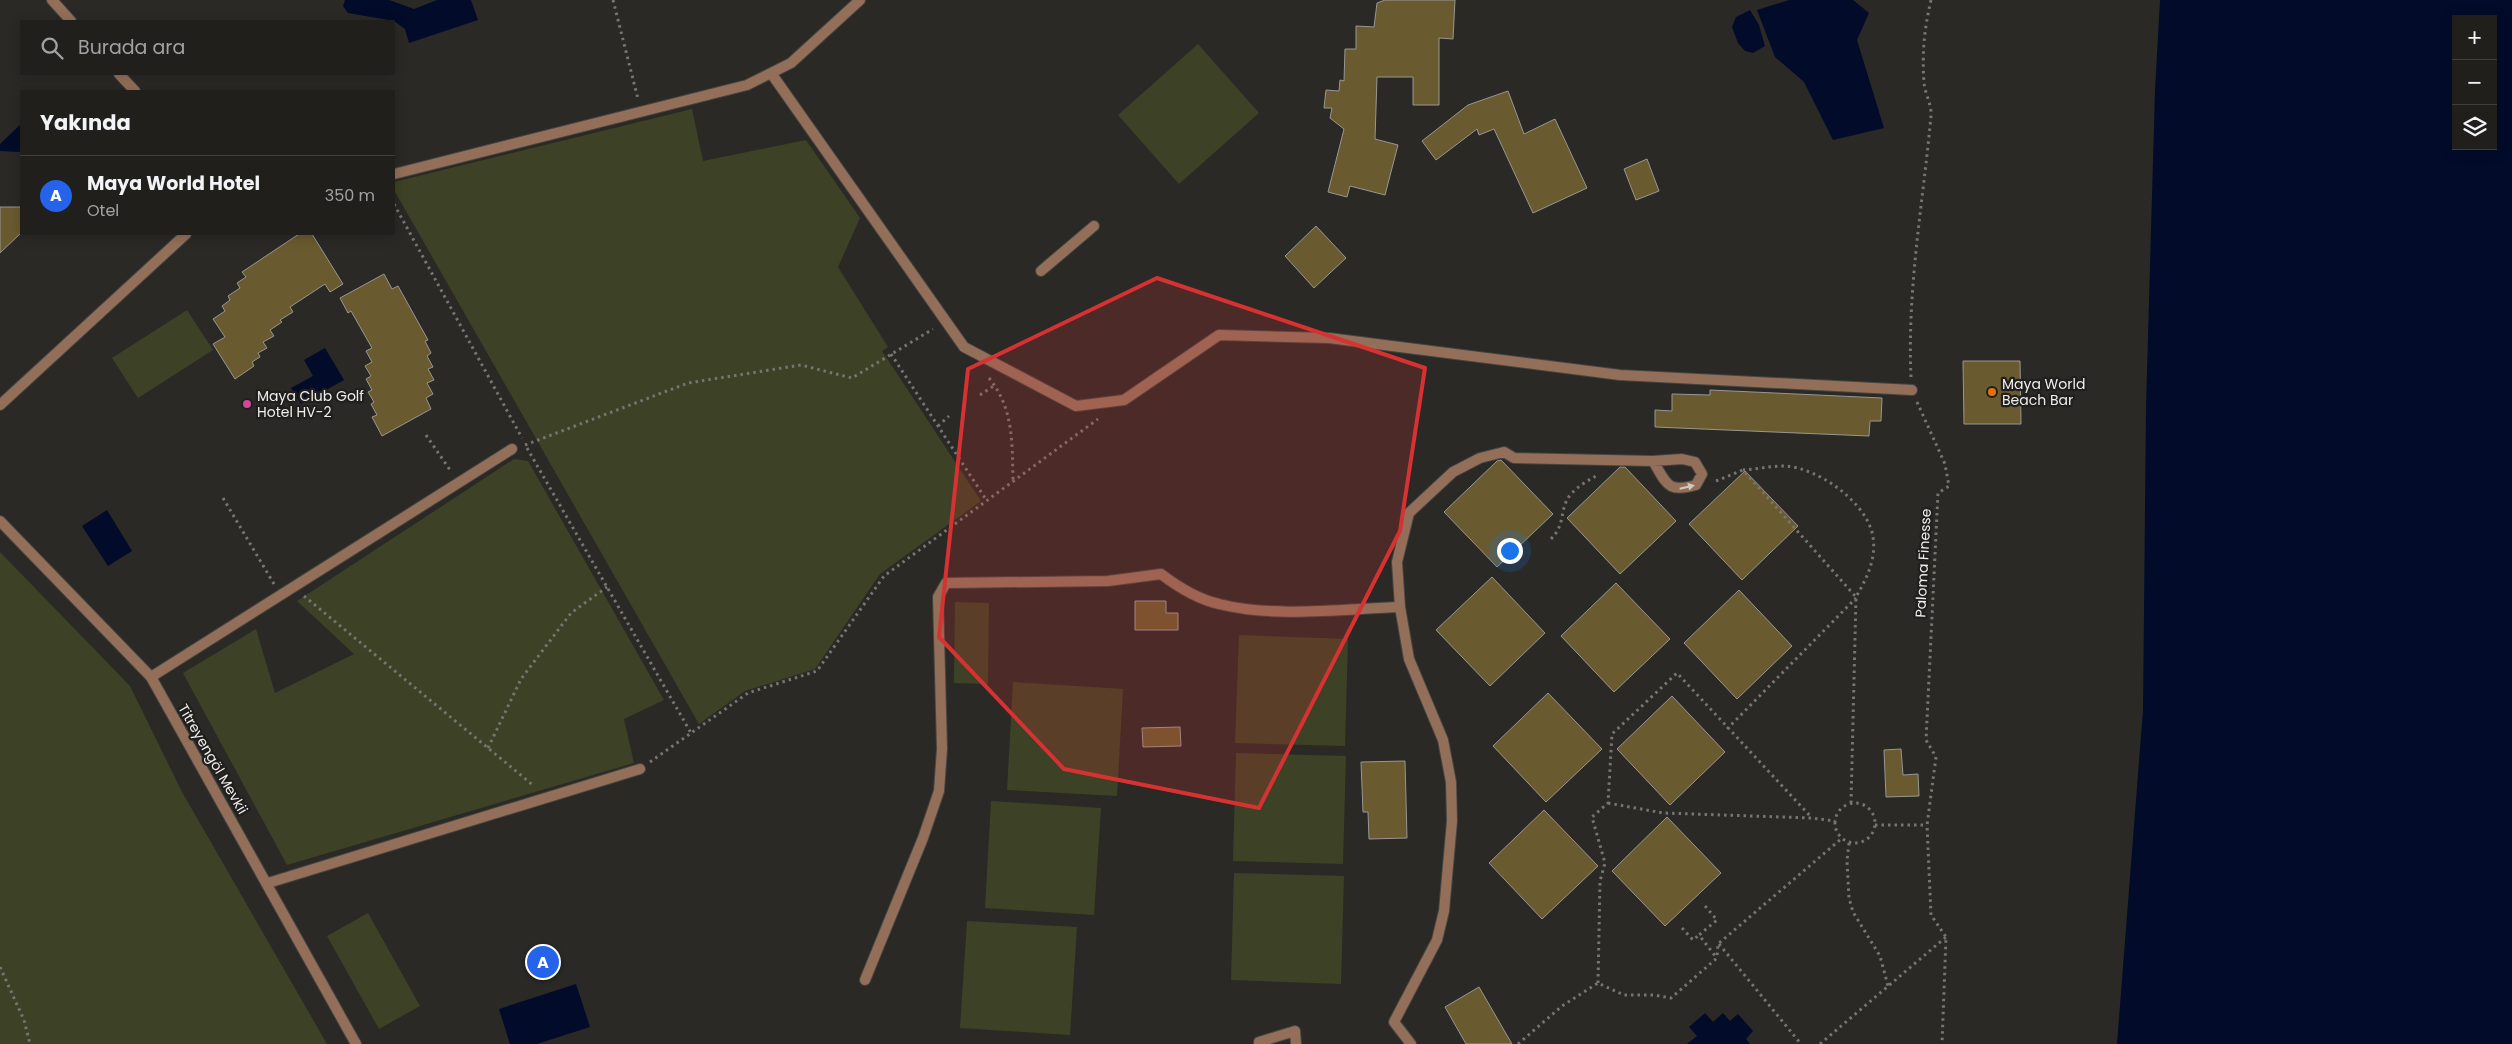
<!DOCTYPE html>
<html lang="tr">
<head>
<meta charset="utf-8">
<style>
	:root { --surface:#201f1c; --page:#2d2c29; --text:#f1f3f6; --muted:#a2a2a3; --line:#3d3d3b; --accent:#2563eb }
	body { margin:0; font-family:Poppins,sans-serif; background:var(--page); color:var(--text) }
	.controls { position:absolute; right:15px; top:15px; display:grid; overflow:hidden; border-radius:0px; box-shadow:0 2px 12px #0003 }
	.controls button { width:45px; height:45px; display:grid; place-items:center; padding:0; border:0; border-bottom:1px solid var(--line); background:var(--surface); color:var(--text); font:25px sans-serif }
	.you { position:absolute; left:1509px; top:550px; width:18px; height:18px; margin:-12px; border:4px solid #fff; border-radius:50%; background:#1a73e8; box-shadow:0 0 0 8px #1a73e833 }
	.badge { display:grid; place-items:center; width:32px; height:32px; border-radius:50%; background:var(--accent); color:#fff; font-size:16px; font-weight:700 }
	.pin { position:absolute; translate:-50% -50%; border:2px solid #fff; box-shadow:0 1px 5px #0006 }
	.list { margin:0; padding:0; list-style:none }
	h2 { display:flex; justify-content:space-between; align-items:center; height:65px; margin:0; padding:0 20px; font-size:21px }
	h2 small { font-size:16px; font-weight:400; color:var(--muted) }
	.list li { display:grid; grid-template-columns:32px 1fr auto; gap:15px; align-items:center; box-sizing:border-box; height:80px; padding:0 20px; border-top:1px solid var(--line) }
	.list b { display:block; font-size:19px; white-space:nowrap }
	.list p { margin:0; font-size:16px; white-space:nowrap; color:var(--muted) }
	.list em { font-size:16px; font-style:normal; color:var(--muted) }
	.icon { flex:none; width:28px; height:28px; fill:none; stroke:currentColor; stroke-width:2; stroke-linecap:round; stroke-linejoin:round }
	.map { position:relative; flex:none; width:2512px; height:1044px; overflow:hidden }
	.search { position:absolute; background:var(--surface); box-shadow:0 2px 12px #0003; left:20px; top:20px; width:375px; height:55px; display:flex; align-items:center; gap:12px; box-sizing:border-box; padding:0 18px; border-radius:0px; color:var(--muted); font-size:19px }
	.panel { position:absolute; background:var(--surface); box-shadow:0 2px 12px #0003; left:20px; top:90px; width:375px; height:145px; border-radius:0px }
	.map>svg:first-child { display:block }
</style>
</head>
<body>
<div class="map">
<svg width="2512" height="1044" viewBox="0 0 2512 1044">
	<rect width="100%" height="100%" fill="#2a2926"/>
	<path fill="#3d4226" d="M1198,44L1259,113L1179,184L1118,115Z
		M692,109L703,161L806,140L860,218L838,267L888,347L882,351L981,501L880,574L815,669L745,691L699,724L394,190V182Z
		M187,310L213,350L138,398L112,358Z
		M514,459L528,461L664,700L624,719L634,763L287,865L183,673L256,629L275,693L354,654L297,601Z
		M0,552L130,686L182,792L327,1044H0Z
		M955,602L989,603L988,684L954,683Z
		M1239,635L1348,639L1345,746L1235,743Z
		M1013,682L1123,689L1117,796L1007,790Z
		M1236,753L1346,756L1343,864L1233,861Z
		M991,801L1101,808L1094,915L985,908Z
		M1234,873L1344,876L1341,984L1231,980Z
		M368,913L420,1006L379,1029L327,936Z
		M967,921L1077,927L1070,1035L960,1028Z"/>
	<path fill="#020c2a" fill-rule="evenodd" d="M345,0H389L414,9L437,0H471L478,20L409,43L405,29L394,21L348,13L343,6Z
		M1789,0H1853L1869,13L1857,40L1884,128L1833,140L1804,82L1775,57L1757,10Z
		M2160,0H2512V1044H2117L2143,710L2146,407L2155,90ZM2456,19H2493V146H2456Z
		M1750,10L1759,25L1765,46L1753,53L1745,51L1738,43L1732,27L1736,17Z
		M21,124V152L0,151V144Z
		M325,348L344,380L301,404L291,388L313,376L304,360Z
		M107,510L132,551L108,566L82,526Z
		M576,984L590,1027L537,1044H510L499,1009Z
		M1705,1013L1713,1022L1723,1013L1730,1021L1738,1014L1753,1031L1746,1039L1750,1044H1687L1697,1036L1689,1027Z"/>
	<path fill="#6a5a2f" stroke="#989793" d="M1385,0H1455L1453,39L1439,38V105H1413V77H1377L1375,139L1398,145L1385,195L1350,186L1347,197L1328,192L1344,129L1330,118L1332,108H1324L1326,90L1339,91L1340,80L1344,81L1345,49H1356V26L1374,27L1377,3Z
		M1508,91L1524,134L1555,119L1587,188L1533,213L1494,129L1479,135L1477,129L1436,160L1422,141L1468,105Z
		M1647,159L1659,191L1636,200L1624,169Z
		M0,207H21V233L0,253Z
		M1316,226L1346,258L1314,288L1285,256Z
		M299,234H312L343,284L330,292L325,284L290,307L293,312L280,320L282,322L270,330L274,336L263,342L267,348L258,353L260,357L252,362L254,366L235,379L213,344L225,337L213,319L225,311L222,306L230,300L228,296L240,288L237,283L246,277L242,272Z
		M384,274L392,289L398,286L428,340L425,341L431,353L427,356L433,367L428,369L434,380L427,383L433,394L426,398L431,409L382,436L372,417L377,415L371,404L374,402L368,392L372,390L366,379L371,376L365,366L372,362L366,351L372,348L351,311L348,313L340,298Z
		M1963,361H2020L2021,424H1964Z
		M1710,390L1882,398L1881,421H1870L1869,436L1655,427V410L1672,411V394L1710,395Z
		M1501,460L1553,514L1497,567L1444,512L1497,461Z
		M1620,467H1625L1676,521L1620,574L1567,518Z
		M1745,471L1798,526L1742,580L1689,524Z
		M1492,577L1545,633L1490,686L1436,630Z
		M1616,583L1670,639L1614,692L1561,636Z
		M1739,590L1792,646L1737,699L1684,643Z
		M1135,601H1166V613H1178V630H1135Z
		M1548,693L1602,749L1546,802L1493,746Z
		M1672,696L1725,752L1670,805L1617,749Z
		M1180,727L1181,746L1143,747L1142,728Z
		M1901,749L1903,775L1918,774L1919,796L1886,797L1884,750Z
		M1405,761L1407,838L1369,839L1368,812H1363L1361,762Z
		M1544,810L1598,866L1542,919L1489,863Z
		M1667,817L1721,873L1665,926L1612,871Z
		M1479,987L1512,1044H1466L1445,1007Z"/>
	<g fill="none" stroke-linecap="round" stroke-linejoin="round">
		<defs>
			<path id="service" d="M1259,1044V1042L1295,1031L1296,1044
				M1411,1044L1394,1022L1437,940L1444,911L1452,821L1451,782L1443,740L1409,659L1400,607L1397,562L1409,513L1453,472L1480,458L1504,452L1514,458L1653,461L1682,459L1695,462L1702,474L1696,485C1667,493 1667,484 1653,461"/>
			<path id="minor" d="M52,0L71,21
				M771,73L964,347L1076,406L1124,400L1219,335L1329,338L1620,375L1912,390
				M119,74L135,91
				M394,174L747,85L791,63L860,0
				M1041,271L1094,226
				M0,405L186,234
				M151,677L512,449
				M268,883L640,769
				M865,980L923,838L939,791L942,749L938,597L946,583L1108,581L1161,574C1178,587 1197,599 1219,604C1273,618 1343,609 1400,607"/>
			<path id="tertiary" d="M0,521L151,677L356,1044"/>
		</defs>
		<use href="#service" stroke="#464542" stroke-width="12"/>
		<use href="#minor" stroke="#464542" stroke-width="12"/>
		<use href="#tertiary" stroke="#464542" stroke-width="12"/>
		<path stroke="#767572" stroke-width="3" stroke-dasharray="2.5 4" stroke-linecap="butt" d="M613,0L638,99
			M394,204L522,438
			M891,354L987,501
			M1911,377C1907,289 1923,203 1931,116C1932,105 1925,94 1924,83C1922,51 1924,31 1931,0
			M989,378C1014,409 1012,443 1013,481
			M980,395L995,385
			M1917,402L1945,464L1949,486L1938,493L1926,740L1936,757L1927,825L1931,915L1946,937L1942,1044
			M938,426L949,416
			M426,435L450,470
			M525,445L688,383L801,365L852,378L933,329
			M527,448L691,733
			M1716,481L1743,470L1856,597C1867,578 1878,556 1872,532C1863,500 1818,468 1785,466C1771,466 1757,469 1743,470
			M223,498L274,584
			M1551,539C1566,524 1559,510 1570,495C1577,487 1587,481 1596,476
			M304,596L534,786
			M1727,729L1856,598
			M488,748L521,679L571,613L607,587
			M650,762L748,693L817,671L884,576L1098,419
			M1835 823a20 20 0 1 1 40 0a20 20 0 1 1-40 0Z
			M1608,803L1663,813L1812,818L1835,821
			M1851,803L1856,597
			M1875,825H1927
			M1849,843L1847,861L1849,898L1853,912L1880,956L1888,986
			M1705,906L1717,920L1699,935L1716,957
			M1682,928L1693,940L1699,935
			M1719,944L1801,1044
			M0,967L24,1020L30,1044
			M1598,983L1600,881L1605,863L1592,817L1608,803L1612,734L1677,673L1812,818
			M1518,1044L1562,1006L1598,983L1624,995H1654L1671,998L1717,958L1718,944L1841,839
			M1820,1044L1946,937"/>
		<use href="#service" stroke="#936f59" stroke-width="10"/>
		<use href="#minor" stroke="#936f59" stroke-width="10"/>
		<use href="#tertiary" stroke="#936f59" stroke-width="10"/>
	</g>
	<defs><path id="oneway-solid" d="M-6-.8H1V-3.2L6.5 0L1 3.2V.8H-6Z" transform="scale(1.25)"/></defs>
	<use fill="#d3c8c1" href="#oneway-solid" transform="translate(1687 487) rotate(-13)"/>
	<path fill="#d73232" fill-opacity="0.2" stroke="#d73232" stroke-width="4" stroke-linejoin="round" d="M1157,278L1425,368L1400,531L1259,808L1064,769L939,637L968,369Z"/>
	<circle fill="#e8710a" stroke="#201f1d" stroke-width="2" cx="1992" cy="392" r="5"/>
	<circle fill="#d1479c" stroke="#201f1d" stroke-width="2" cx="247" cy="404" r="5"/>
	<g text-anchor="middle" dominant-baseline="central" stroke-width="4.5" stroke-linejoin="round" paint-order="stroke">
		<g font-size="14" fill="#efeeed" stroke="#201f1d" text-anchor="start">
			<text x="2002" y="384">Maya World<tspan x="2002" dy="16">Beach Bar</tspan></text>
			<text x="257" y="396">Maya Club Golf<tspan x="257" dy="16">Hotel HV-2</tspan></text>
		</g>
		<g font-size="14" fill="#efeeed" stroke="#201f1d">
			<text transform="translate(1923 563) rotate(-87)">Paloma Finesse</text>
			<text transform="translate(213 759) rotate(60)">Titreyengöl Mevkii</text>
		</g>
	</g>
</svg>
<div class="controls">
<button>+</button>
<button>−</button>
<button><svg class="icon" aria-label="layers" viewBox="0 0 24 24"><path d="M12 4l9 5-9 5-9-5zM3 14l9 5 9-5"/></svg></button>
</div>
<div class="you"></div>
<div class="pin badge" style="left:543px;top:962px">A</div>
<div class="search"><svg class="icon" aria-label="search" viewBox="0 0 24 24"><circle cx="10" cy="10" r="6"/><path d="M15 15l6 6"/></svg>Burada ara</div>
<section class="panel">
<h2>Yakında<small></small></h2>
<ul class="list">
<li><span class="badge">A</span><div><b>Maya World Hotel</b><p>Otel</p></div><em>350 m</em></li>
</ul>
</section>
</div>
</body>
</html>
